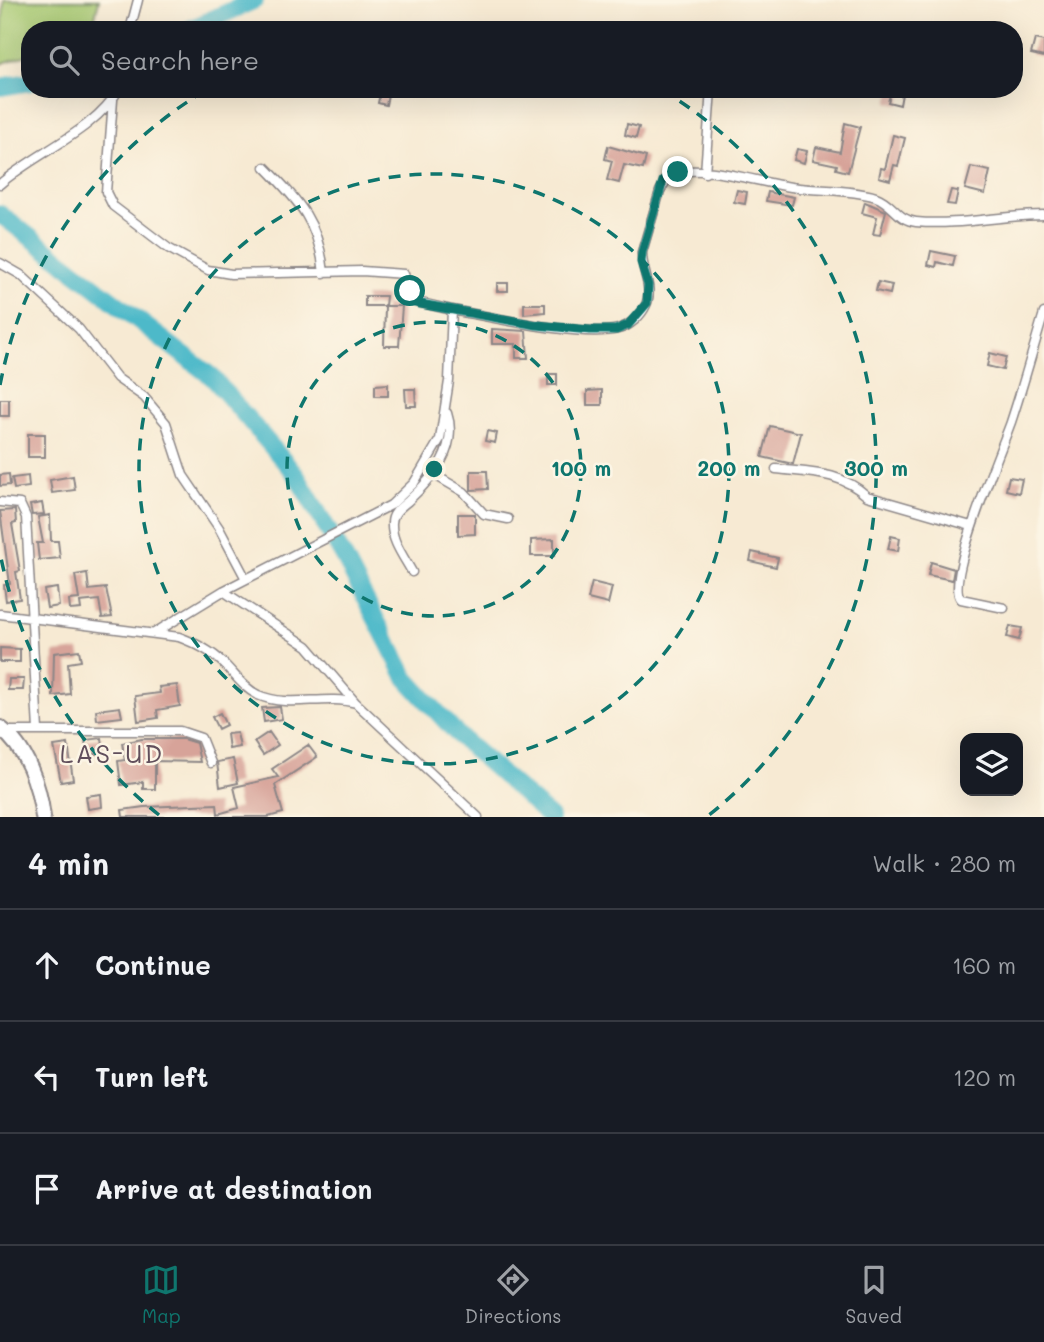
<!DOCTYPE html>
<html lang="en">
<head>
<meta charset="utf-8">
<style>
	:root { --surface:#171b24; --page:#20242c; --text:#f1f3f6; --muted:#9ea1a6; --line:#363941; --accent:#0f766e }
	body { margin:0; font-family:Mali,sans-serif; background:var(--page); color:var(--text) }
	.controls { position:absolute; right:21px; bottom:21px; display:grid; overflow:hidden; border-radius:14px; box-shadow:0 7px 28px #0002 }
	.controls button { width:63px; height:63px; display:grid; place-items:center; padding:0; border:0; border-bottom:2px solid var(--line); background:var(--surface); color:var(--text); font:35px sans-serif }
	.stop { position:absolute; width:21px; height:21px; margin:-16px; border:5px solid #0f766e; border-radius:50%; background:#fff }
	.stop.end { background:#0f766e; border-color:#fff; box-shadow:0 2px 7px #0008 }
	.list { margin:0; padding:0; list-style:none }
	h2 { display:flex; justify-content:space-between; align-items:center; height:91px; margin:0; padding:0 28px; font-size:30px }
	h2 small { font-size:23px; font-weight:400; color:var(--muted) }
	.list li { display:grid; grid-template-columns:46px 1fr auto; gap:21px; align-items:center; box-sizing:border-box; height:112px; padding:0 28px; border-top:2px solid var(--line) }
	.list b { display:block; font-size:26px; white-space:nowrap }
	.list em { font-size:23px; font-style:normal; color:var(--muted) }
	.icon { flex:none; width:38px; height:38px; fill:none; stroke:currentColor; stroke-width:2; stroke-linecap:round; stroke-linejoin:round }
	.map { position:relative; flex:none; width:1044px; height:817px; overflow:hidden }
	.search { position:absolute; background:var(--surface); box-shadow:0 7px 28px #0002; left:21px; right:21px; top:21px; height:77px; display:flex; align-items:center; gap:18px; box-sizing:border-box; padding:0 24px; border-radius:28px; color:var(--muted); font-size:26px }
	.sheet { height:427px; background:var(--surface) }
	nav { display:flex; justify-content:space-around; align-items:center; box-sizing:border-box; height:98px; border-top:2px solid var(--line); background:var(--surface); font-size:19px; color:var(--muted) }
	nav a { display:grid; justify-items:center; gap:4px }
	nav .on { color:var(--accent) }
	.map>svg:first-child { display:block }
</style>
</head>
<body>
<div class="map">
<svg width="1044" height="817" viewBox="0 0 1044 817">
	<rect width="100%" height="100%" fill="#fcf5e5"/>
	<filter id="ink" filterUnits="userSpaceOnUse"><feTurbulence type="fractalNoise" baseFrequency=".0143" numOctaves="2"/><feDisplacementMap in="SourceGraphic" scale="14" xChannelSelector="R" yChannelSelector="G"/><feConvolveMatrix kernelMatrix="1 2 1 2 8 2 1 2 1" color-interpolation-filters="sRGB"/></filter>
	<filter id="wash" filterUnits="userSpaceOnUse"><feTurbulence type="fractalNoise" baseFrequency=".00686" numOctaves="4" result="noise"/><feDisplacementMap in="SourceGraphic" scale="28" xChannelSelector="R" yChannelSelector="G"/><feGaussianBlur stdDeviation="1.57" result="paint"/><feColorMatrix in="noise" values="0 0 0 0 0 0 0 0 0 0 0 0 0 0 0 0 0 1.4 0 .05"/><feComposite in="paint" operator="in"/></filter>
	<g filter="url(#wash)">
		<rect width="100%" height="100%" fill="#f7ead3"/>
		<path fill="#a5c770" stroke="#647456" stroke-width="2" d="M4,0H99L92,30H30V54L0,64Z"/>
		<g fill="none" stroke-linecap="round" stroke-linejoin="round">
			<path stroke="#4db9c9" stroke-width="18" d="M188,30L255,0
				M0,87L30,82
				M0,214L212,377L296,475L344,557L406,678L461,738L550,817"/>
		</g>
		<g id="blocks">
			<path fill="#d7a399" d="M1035,39L1044,41V57L1031,54Z
				M381,89H389L386,105L378,103Z
				M891,92L902,94L900,105L888,102Z
				M845,123L860,127L848,172L836,169L837,165L813,160L816,147L840,152Z
				M627,124L639,127L636,138L625,135Z
				M893,135L905,138L898,166L894,165L890,180L879,177L881,168L885,169Z
				M608,146L646,157L643,169L624,165L619,183L607,180L612,161L605,159Z
				M797,149L807,151L804,163L794,160Z
				M971,167L990,171L985,194L965,189Z
				M737,190L747,192L745,204L734,202Z
				M951,190L958,191L955,205L947,204Z
				M768,192L794,197L792,205L766,201Z
				M865,202L886,211L880,235L873,234L877,217L862,213Z
				M931,251L955,256L953,266L937,262L936,267L928,265Z
				M878,282L892,285L890,294L876,291Z
				M497,283H508V291H497Z
				M365,296H386L385,306H365Z
				M524,304H545V312L524,314Z
				M385,306H402L399,346H384Z
				M492,329L526,331L528,358H516V344H492Z
				M990,353L1006,357L1003,370L987,366Z
				M548,374H557V385H548Z
				M388,384V396H375V385Z
				M405,389H415L416,406H406Z
				M602,390V405H587V391Z
				M0,399H9V416H0Z
				M770,426L801,433L793,464L762,457Z
				M487,431L497,433L495,443L485,441Z
				M28,434H45V457H28Z
				M471,471H487L488,489L471,490Z
				M9,474L10,485L0,486V475Z
				M28,476L29,487L14,489L12,478Z
				M73,476L75,490L52,493L50,480Z
				M1009,477L1022,479L1019,493L1006,490Z
				M42,503L44,514L32,515L30,505Z
				M15,510L16,523L12,524L20,571L16,572L20,599L6,601L4,585L10,584L0,511Z
				M458,514H475V534L458,535Z
				M50,515L51,541H58L60,558L39,560L37,543H43L38,517Z
				M891,536L900,538L898,551L888,549Z
				M554,539V556H531V540Z
				M752,552L778,558L776,567L750,561Z
				M931,562L954,569L952,580L928,575Z
				M87,573L89,590L106,588L112,617L102,618L99,600L80,602L81,609L70,610L69,600L79,599L75,575Z
				M592,582L612,587L608,604L588,599Z
				M57,588L59,606L47,608L44,590Z
				M1010,626L1022,628L1019,640L1007,637Z
				M0,648L20,649V662H0Z
				M79,650L81,661L68,663L70,694L53,696L54,653Z
				M9,679H24L23,690H8Z
				M177,685L180,706L157,710L158,718L138,721L135,696L160,693L159,687Z
				M120,707L122,717L97,720L96,710Z
				M280,707L282,719L264,722L262,708Z
				M220,713L226,725L218,729L212,717Z
				M269,732L278,745L263,755L254,742Z
				M237,733L240,747L229,749L227,734Z
				M102,738L104,753L87,755L85,740Z
				M142,739H183L196,743L200,762L155,761V789H143V782L121,785L118,761L125,760L122,743Z
				M68,744L73,780L61,782L54,746Z
				M308,745L317,757L275,785L283,813L268,817H123L122,810L144,807L217,804L218,814L239,808L234,787L278,777L272,769Z
				M233,759L238,783L220,787L217,762Z
				M101,794L102,807L88,809L86,796Z"/>
		</g>
	</g>
	<g filter="url(#ink)">
		<use href="#blocks" fill-opacity="0" stroke="#8c8687" stroke-width="2"/>
		<g fill="none" stroke-linecap="round" stroke-linejoin="round">
			<defs>
				<path id="minor" d="M130,30L138,0
					M113,100L106,192L113,206L168,248L208,270L231,274L362,271L404,274L413,301L452,310
					M265,167C300,202 319,223 324,273
					M705,173L711,89
					M0,184C37,152 95,131 119,89
					M0,263L21,275L79,329L117,378L144,397L166,423L183,475L219,528L246,579
					M776,469C811,473 839,471 867,496L971,526
					M433,474L464,492L484,514L508,519
					M0,502L20,504L26,517L38,730
					M412,572C404,557 391,541 392,523C392,513 401,507 408,501C432,479 459,448 447,413
					M223,591L307,646L356,703
					M1004,608L961,599C944,582 1002,448 1011,422C1023,386 1033,349 1044,313
					M0,614L179,637C195,643 210,650 222,662C234,673 242,687 258,695C290,709 324,694 356,703L478,817
					M156,632L223,591L391,505L414,483L440,439L449,381L452,310C491,317 582,338 618,329C630,326 641,316 646,305C654,288 641,270 642,252L660,191L670,174C703,163 756,182 791,187C818,191 850,189 876,197C893,203 897,220 916,222C959,226 1001,215 1044,215
					M4,731H180L201,738L211,763"/>
				<path id="trunk" d="M0,728C27,748 39,785 43,817"/>
			</defs>
			<use href="#minor" stroke="#8c8687" stroke-width="11"/>
			<use href="#trunk" stroke="#8c8687" stroke-width="18"/>
			<use href="#minor" stroke="#fff" stroke-width="8"/>
			<use href="#trunk" stroke="#fff" stroke-width="14"/>
		</g>
	</g>
	<g fill="none" stroke-linecap="round" stroke-linejoin="round" filter="url(#ink)">
		<path stroke="#0f766e" stroke-width="9" d="M410,291L415,303L537,325L590,330H616L628,325L647,303L648,285L641,262L642,252L663,181L670,174L678,172"/>
	</g>
	<g fill="none" stroke="#0f766e" stroke-width="3.5" stroke-dasharray="12 9">
		<circle cx="434" cy="469" r="147"/>
		<circle cx="434" cy="469" r="295"/>
		<path d="M159 815A442 442 0 0 1 0 553M0 385A442 442 0 0 1 206 90M388 29A442 442 0 0 1 480 29M662 90A442 442 0 0 1 709 815"/>
	</g>
	<g text-anchor="middle" dominant-baseline="central" stroke-width="5" stroke-linejoin="round" paint-order="stroke">
		<g font-size="26" letter-spacing="2" fill="#614f5c" stroke="#fcf5e5">
			<text x="112" y="753">LAS-UD</text>
		</g>
	</g>
	<circle cx="434" cy="469" r="10" fill="#0f766e" stroke="#fcf5e5" stroke-width="3.5"/>
	<g font-size="21" text-anchor="middle" font-weight="bold" fill="#0f766e" stroke="#fcf5e5" stroke-width="5" stroke-linejoin="round" paint-order="stroke">
		<text x="581" y="476">100 m</text>
		<text x="729" y="476">200 m</text>
		<text x="876" y="476">300 m</text>
	</g>
</svg>
<div class="controls">
<button><svg class="icon" aria-label="layers" viewBox="0 0 24 24"><path d="M12 4l9 5-9 5-9-5zM3 14l9 5 9-5"/></svg></button>
</div>
<div class="stop" style="left:410px;top:291px"></div>
<div class="stop end" style="left:678px;top:172px"></div>
<div class="search"><svg class="icon" aria-label="search" viewBox="0 0 24 24"><circle cx="10" cy="10" r="6"/><path d="M15 15l6 6"/></svg>Search here</div>
</div>
<section class="sheet">
<h2>4 min<small>Walk · 280 m</small></h2>
<ul class="list">
<li><svg class="icon" aria-label="ahead" viewBox="0 0 24 24"><path d="M12 20V5M6 11l6-6 6 6"/></svg><div><b>Continue</b></div><em>160 m</em></li>
<li><svg class="icon" aria-label="left" viewBox="0 0 24 24"><path d="M17 20v-9H6M10 6l-5 5 5 5"/></svg><div><b>Turn left</b></div><em>120 m</em></li>
<li><svg class="icon" aria-label="arrive" viewBox="0 0 24 24"><path d="M6 21V4h12l-3 4 3 4H6"/></svg><div><b>Arrive at destination</b></div></li>
</ul>
</section>
<nav>
<a class="on"><svg class="icon" aria-label="map" viewBox="0 0 24 24"><path d="M3 6l6-2 6 2 6-2v14l-6 2-6-2-6 2zM9 4v14M15 6v14"/></svg>Map</a>
<a><svg class="icon" aria-label="directions" viewBox="0 0 24 24"><path d="M12 3l9 9-9 9-9-9zM9 14v-3h6M13 9l2 2-2 2"/></svg>Directions</a>
<a><svg class="icon" aria-label="saved" viewBox="0 0 24 24"><path d="M7 4h10v16l-5-4-5 4z"/></svg>Saved</a>
</nav>
</body>
</html>
